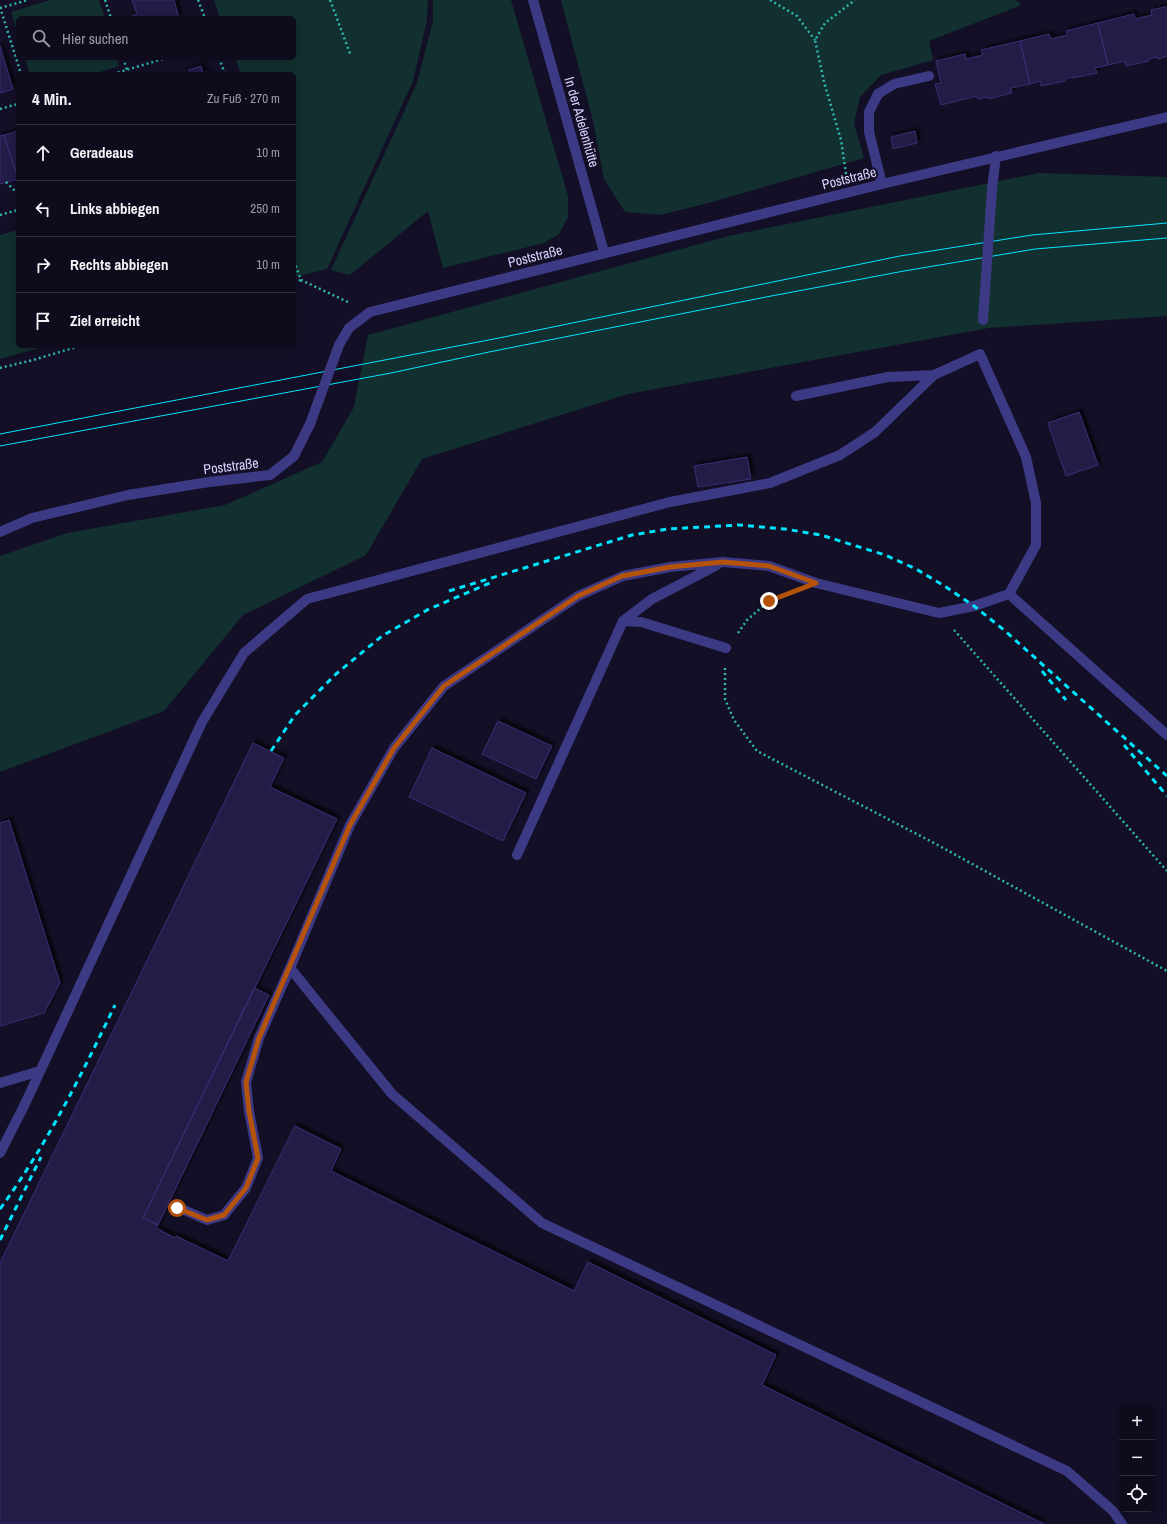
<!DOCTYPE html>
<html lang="de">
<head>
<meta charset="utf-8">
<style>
	:root { --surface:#0e0b1c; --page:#1c1929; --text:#f1f3f6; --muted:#9b9ba3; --line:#2e2b3b }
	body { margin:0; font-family:"Archivo Narrow",sans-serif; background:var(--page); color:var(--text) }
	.controls { position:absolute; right:12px; bottom:12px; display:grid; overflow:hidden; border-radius:6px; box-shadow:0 2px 10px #0003 }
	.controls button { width:36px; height:36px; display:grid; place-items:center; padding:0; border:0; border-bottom:1px solid var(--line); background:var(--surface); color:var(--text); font:20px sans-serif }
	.stop { position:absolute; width:12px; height:12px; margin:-9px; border:3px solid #b45309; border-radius:50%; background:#fff }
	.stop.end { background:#b45309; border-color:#fff; box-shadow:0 1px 4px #0008 }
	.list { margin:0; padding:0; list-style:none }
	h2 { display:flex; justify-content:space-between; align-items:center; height:52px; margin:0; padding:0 16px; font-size:17px }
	h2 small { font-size:13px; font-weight:400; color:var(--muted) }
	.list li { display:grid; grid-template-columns:26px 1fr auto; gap:12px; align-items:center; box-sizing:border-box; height:56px; padding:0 16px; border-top:1px solid var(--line) }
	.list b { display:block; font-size:15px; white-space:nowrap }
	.list em { font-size:13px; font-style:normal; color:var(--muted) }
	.icon { flex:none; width:22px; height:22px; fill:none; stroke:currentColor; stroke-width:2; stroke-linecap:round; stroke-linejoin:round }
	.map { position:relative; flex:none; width:1167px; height:1524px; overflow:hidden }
	.search { position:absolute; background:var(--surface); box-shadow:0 2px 10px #0003; left:16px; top:16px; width:280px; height:44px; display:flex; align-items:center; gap:10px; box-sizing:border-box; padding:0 14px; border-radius:6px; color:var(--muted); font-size:15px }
	.panel { position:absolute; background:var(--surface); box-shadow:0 2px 10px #0003; left:16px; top:72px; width:280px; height:276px; border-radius:6px }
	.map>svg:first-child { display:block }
</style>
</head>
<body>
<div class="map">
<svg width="1167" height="1524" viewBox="0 0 1167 1524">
	<defs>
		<filter id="shadow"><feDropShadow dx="3.5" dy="-3.5" stdDeviation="1" flood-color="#0009"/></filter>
	</defs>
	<rect width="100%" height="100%" fill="#130f26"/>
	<path fill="#12302f" d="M50,0H99L105,18H18V34L11,12Z
		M214,0H428L427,20L413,81L327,269L294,277V74H241L235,58H294V18H220Z
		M433,0H511L568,196V217L559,234L544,243L443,268L428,211L350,275L331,270L417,83L433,21Z
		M561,0H1016L1021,5L929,41L933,60L881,75L860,97L854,123L864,158L712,202L660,215L625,212L604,179L593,121Z
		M25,58H117L119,66L94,74H30Z
		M1039,173L1167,177V316L989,328L628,394L422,459L366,555L243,615L164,711L0,772V556L67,533L225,505L322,462L354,407L368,335L728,236Z
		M18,230V346H46L0,359V235Z"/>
	<path fill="#241b47" stroke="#3b2d73" filter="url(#shadow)" d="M132,0H174L179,18H129V17L137,14Z
		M1165,7H1167V56L1158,59L1157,57L1149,59V61L1126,66L1125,61L1108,65L1098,23L1134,14L1135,19L1152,15L1151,10Z
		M1098,23L1108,65L1095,68L1097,73L1073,78L1072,77L1065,79V81L1041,86L1040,81L1030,84L1020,41L1049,34L1051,39L1067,35L1066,31Z
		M1020,41L1030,84L1011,88L1012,93L989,99L988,97L978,99L977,96L941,105L935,84L941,83L936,61L965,54L966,59L983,55L981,50Z
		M0,46L13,89L0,93Z
		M201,66L203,74L208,72V74H190L189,70Z
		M18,131V172L16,173L4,135Z
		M915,131L917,143L893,149L891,137Z
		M4,135L16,173L18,172V179L0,184V136Z
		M1079,412L1098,465L1066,476L1048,423Z
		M747,457L751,479L698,487L694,466Z
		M498,721L552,746L536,779L482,754Z
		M253,743L284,758L270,787L337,819L143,1218L158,1225L156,1228L175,1238L176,1236L228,1261L295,1126L341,1149L331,1171L574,1291L588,1262L776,1355L762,1385L1044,1524H0V1263Z
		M432,748L526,793L503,841L409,797Z
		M9,820L60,983L44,1013L0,1026V823Z
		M254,988L269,995L158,1225L143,1218Z"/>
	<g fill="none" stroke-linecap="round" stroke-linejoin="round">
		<path stroke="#2fb8b0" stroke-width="2.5" stroke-dasharray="2 3" stroke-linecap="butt" d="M105,0L111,18
			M198,0L205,18
			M330,0L351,56
			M770,0L797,16L815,40
			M0,7L21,74
			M0,8L28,0
			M123,58L127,70
			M219,58L225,74
			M113,74L166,58
			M0,109L18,104
			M846,174L841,140L824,82L815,40L825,23L855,0
			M6,182L18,194
			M0,215L18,210
			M294,261L301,280L350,303
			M294,282L301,280
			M0,368L33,360L80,346
			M954,630L1167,871
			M738,633L747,620L769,601L788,594
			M725,668V699L734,720L757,751L934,843L1167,971"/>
		<path stroke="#3d3a85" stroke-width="10" d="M882,184L869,132V112L878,94L894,84L929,76
			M992,189L996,156
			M796,396L888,377L934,375
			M1009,594L974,606L939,613L816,583L769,566L723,562L670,567L623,576L578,596L444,686L394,748L350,825L290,968L392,1094L542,1223L1067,1471L1113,1511L1122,1524
			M623,621L652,599L717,565
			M517,855L623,621L641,622L726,648
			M0,1083L40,1071
			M0,1153L24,1106L202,722L244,653L307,599L670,502L770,483L840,455L875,432L934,375L980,354L1026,457L1036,503V545L1009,594L1167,735
			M177,1207L207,1220L224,1215L246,1188L258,1158L249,1111L246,1082L259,1038L290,968"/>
		<path stroke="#3d3a85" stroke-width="10" d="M533,0L604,252
			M339,345L349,328L370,312L882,184L1167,117
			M0,532L32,518L128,495L209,482L270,475L294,456L310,424"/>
		<path stroke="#00e5ff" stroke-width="1" d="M0,434L499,338L900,256L1032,235L1167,223
			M0,446L391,373L489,352L766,297L904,271L1035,249L1167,238"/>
		<path stroke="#00e5ff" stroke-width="3" stroke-dasharray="6 5" stroke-linecap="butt" d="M449,591L632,535L668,529L739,525L785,529L821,535L885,555L916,569L946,587L974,606L1004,630L1167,776
			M1042,671L1066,700
			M1124,745L1167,796
			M271,751L295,715L336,674L382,636L427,610L492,582
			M0,1209C46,1146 81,1076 115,1005
			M0,1240L41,1157"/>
		<path stroke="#3d3a85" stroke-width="10" d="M983,320L992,189"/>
		<path stroke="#3d3a85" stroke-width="10" d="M310,424L339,345"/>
	</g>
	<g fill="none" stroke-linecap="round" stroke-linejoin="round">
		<path stroke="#b45309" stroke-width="5" d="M177,1208L207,1220L224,1215L246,1188L258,1158L249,1111L246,1082L259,1038L350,825L394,748L444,686L578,596L622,576L670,567L723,562L769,566L816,583L769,601"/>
	</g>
	<g text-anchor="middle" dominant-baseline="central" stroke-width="4" stroke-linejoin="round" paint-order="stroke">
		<g font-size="14" fill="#d9d4ff" stroke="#130f26">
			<text transform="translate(582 122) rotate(74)">In der Adelenhütte</text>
			<text transform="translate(849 178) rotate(-14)">Poststraße</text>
			<text transform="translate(535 256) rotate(-14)">Poststraße</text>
			<text transform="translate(231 466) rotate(-7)">Poststraße</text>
		</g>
	</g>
</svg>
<div class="controls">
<button>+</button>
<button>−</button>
<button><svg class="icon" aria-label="locate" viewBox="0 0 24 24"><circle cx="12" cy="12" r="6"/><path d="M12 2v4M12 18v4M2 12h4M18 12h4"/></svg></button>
</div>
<div class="stop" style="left:177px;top:1208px"></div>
<div class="stop end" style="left:769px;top:601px"></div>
<div class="search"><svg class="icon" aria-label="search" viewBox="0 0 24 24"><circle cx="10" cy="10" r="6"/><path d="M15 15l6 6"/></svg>Hier suchen</div>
<section class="panel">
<h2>4 Min.<small>Zu Fuß · 270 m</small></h2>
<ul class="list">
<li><svg class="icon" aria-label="ahead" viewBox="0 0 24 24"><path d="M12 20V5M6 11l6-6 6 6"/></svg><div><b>Geradeaus</b></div><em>10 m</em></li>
<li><svg class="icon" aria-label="left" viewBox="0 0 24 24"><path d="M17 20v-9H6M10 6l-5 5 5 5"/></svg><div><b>Links abbiegen</b></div><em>250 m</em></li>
<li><svg class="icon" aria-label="right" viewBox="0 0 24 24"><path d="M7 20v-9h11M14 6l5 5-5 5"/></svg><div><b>Rechts abbiegen</b></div><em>10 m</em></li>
<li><svg class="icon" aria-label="arrive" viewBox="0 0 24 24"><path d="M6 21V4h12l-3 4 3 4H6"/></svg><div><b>Ziel erreicht</b></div></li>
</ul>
</section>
</div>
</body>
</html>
